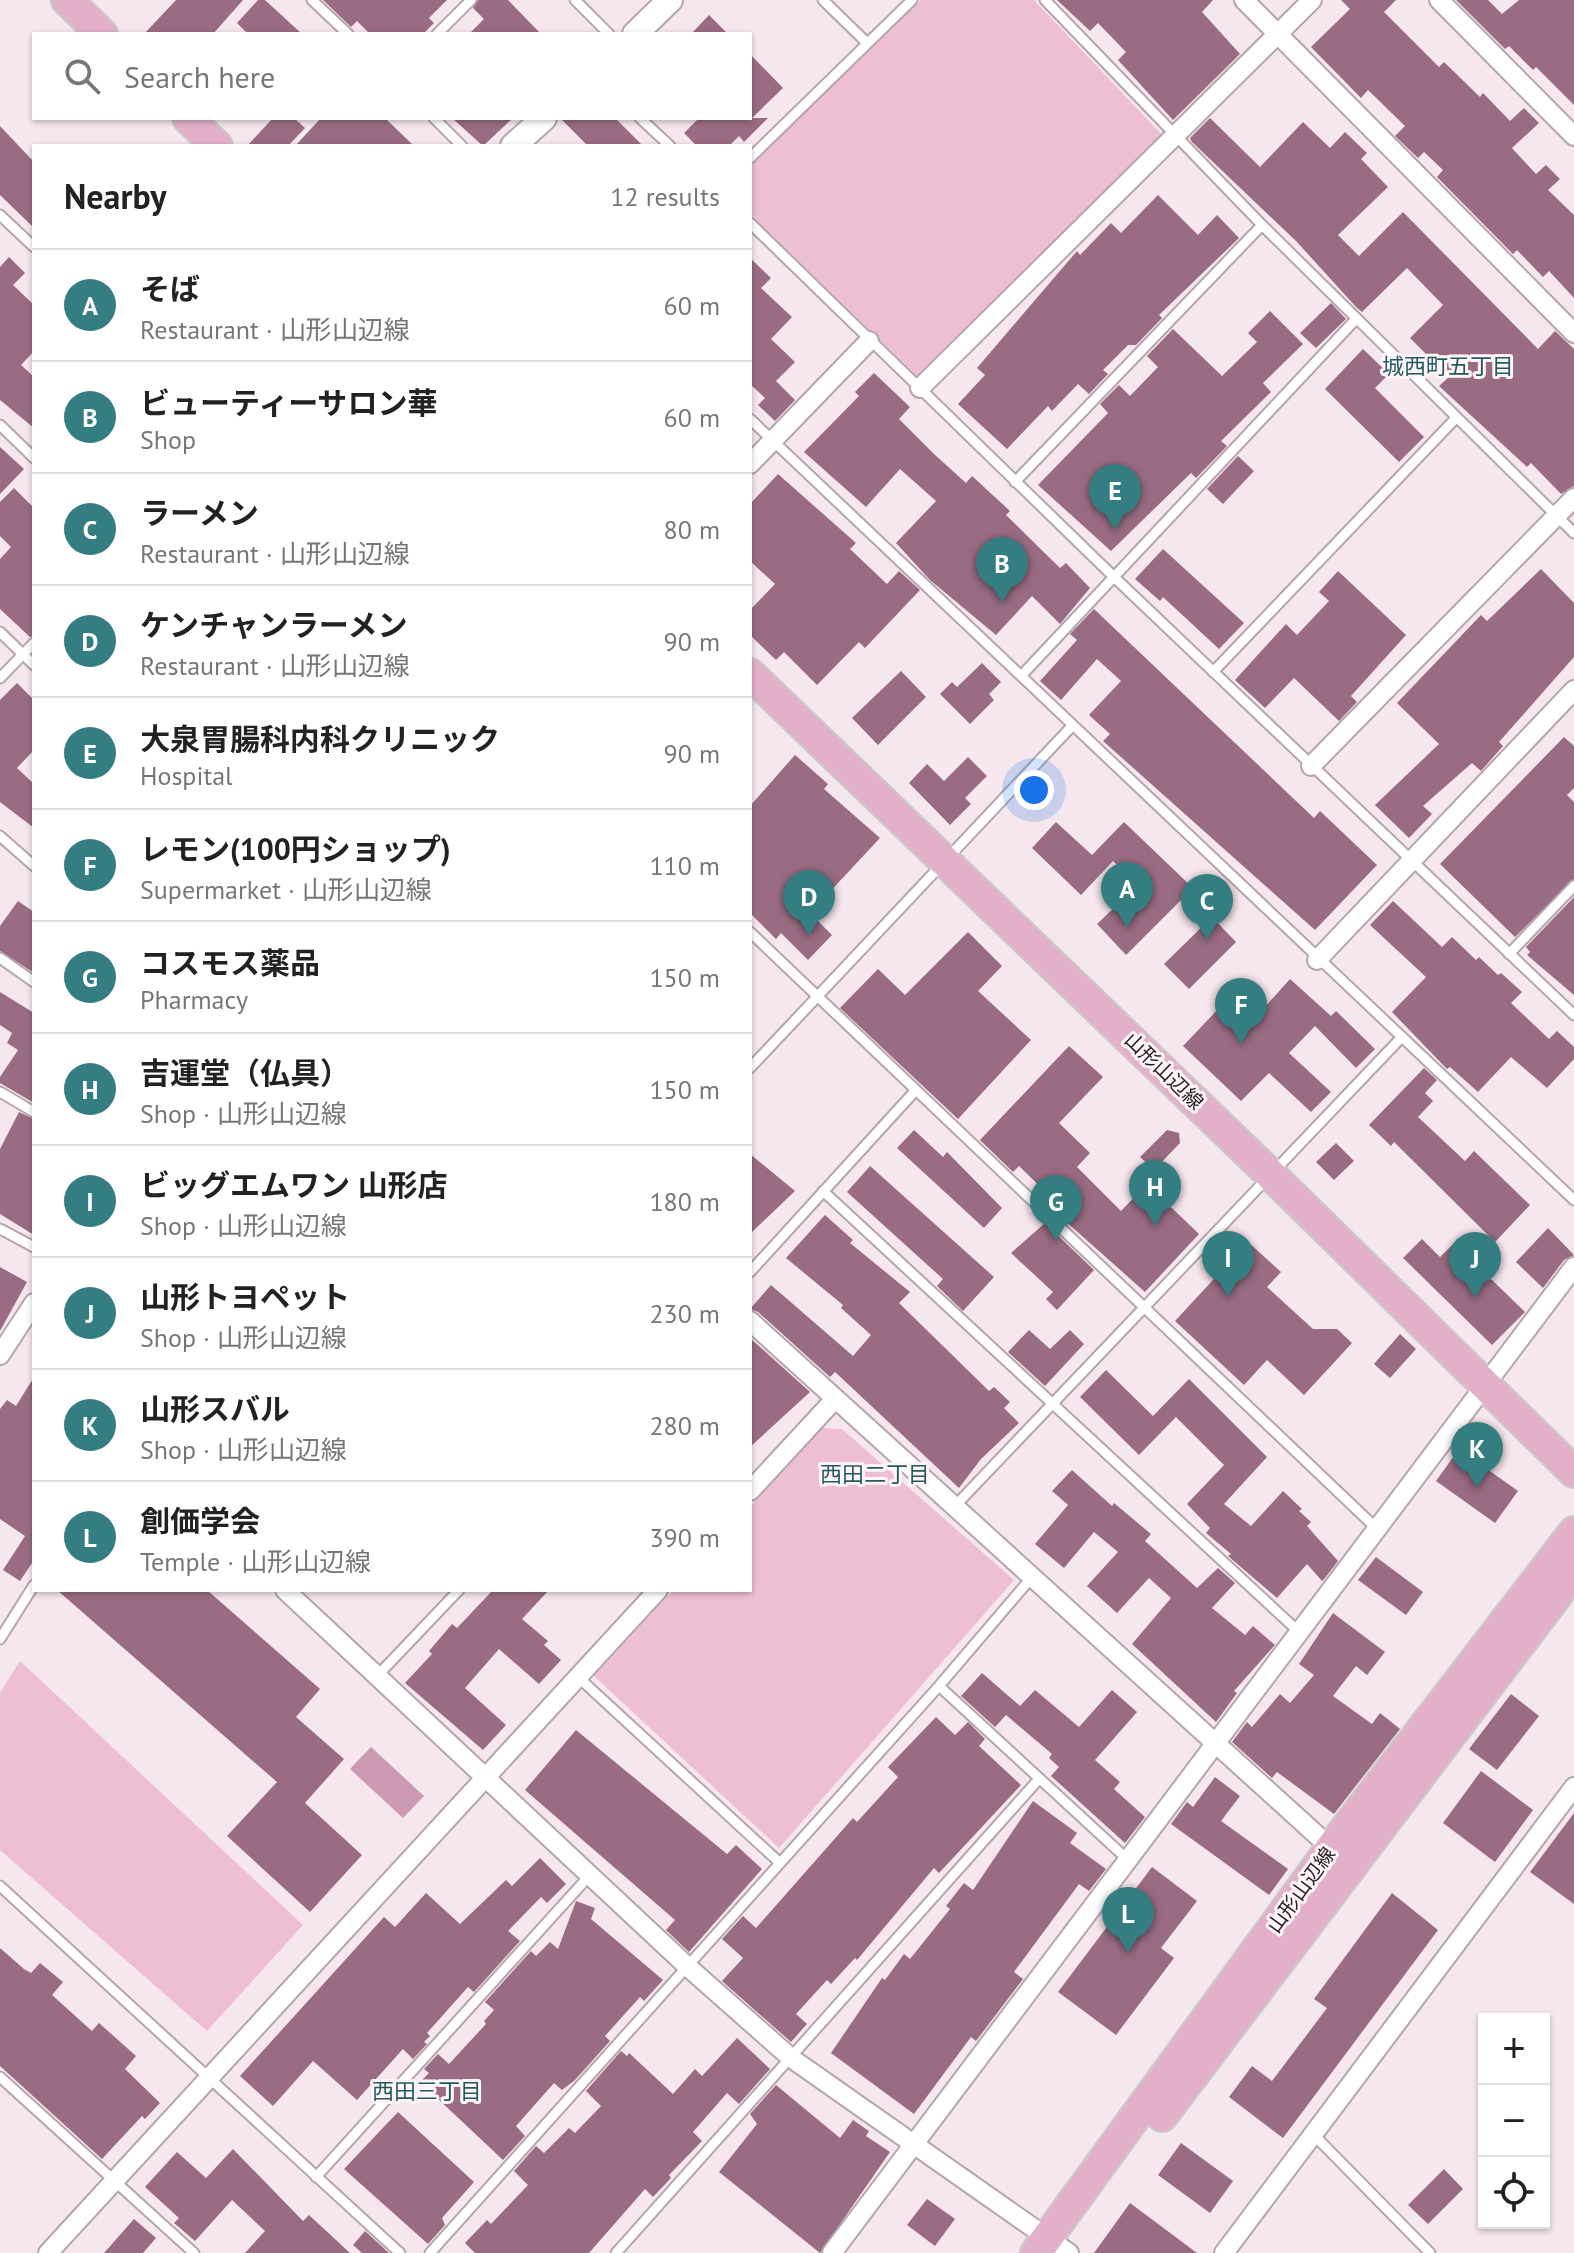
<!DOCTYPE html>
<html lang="en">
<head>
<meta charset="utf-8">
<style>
	:root { --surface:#fff; --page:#f6f6f6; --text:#222; --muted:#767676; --line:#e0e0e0; --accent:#347d80 }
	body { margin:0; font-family:"PT Sans","Noto Sans JP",sans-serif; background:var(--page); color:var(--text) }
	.controls { position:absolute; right:24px; bottom:24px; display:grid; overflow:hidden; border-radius:0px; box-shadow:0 2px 6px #0004 }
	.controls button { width:72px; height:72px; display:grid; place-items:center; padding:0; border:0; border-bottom:2px solid var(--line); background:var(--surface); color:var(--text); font:40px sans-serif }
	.you { position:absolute; left:1034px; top:790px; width:28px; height:28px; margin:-20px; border:6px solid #fff; border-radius:50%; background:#1a73e8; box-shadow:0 0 0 12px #1a73e833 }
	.badge { display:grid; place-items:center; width:52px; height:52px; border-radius:50%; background:var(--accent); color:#fff; font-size:26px; font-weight:700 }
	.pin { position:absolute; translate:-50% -66px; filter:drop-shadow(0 2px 4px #0008) }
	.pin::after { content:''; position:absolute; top:42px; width:28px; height:24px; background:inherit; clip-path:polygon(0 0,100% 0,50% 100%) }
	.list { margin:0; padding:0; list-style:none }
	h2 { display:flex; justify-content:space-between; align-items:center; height:104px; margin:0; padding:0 32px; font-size:34px }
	h2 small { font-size:26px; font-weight:400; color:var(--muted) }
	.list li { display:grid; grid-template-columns:52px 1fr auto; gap:24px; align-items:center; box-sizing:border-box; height:112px; padding:0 32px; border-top:2px solid var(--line) }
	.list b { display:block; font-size:30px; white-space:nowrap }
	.list p { margin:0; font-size:26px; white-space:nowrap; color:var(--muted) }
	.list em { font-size:26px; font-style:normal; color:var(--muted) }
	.icon { flex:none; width:44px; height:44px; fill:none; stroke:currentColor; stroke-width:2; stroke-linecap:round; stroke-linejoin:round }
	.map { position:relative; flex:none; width:1574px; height:2253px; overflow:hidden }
	.search { position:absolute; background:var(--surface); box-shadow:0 2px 6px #0004; left:32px; top:32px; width:720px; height:88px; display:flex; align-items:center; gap:20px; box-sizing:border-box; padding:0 28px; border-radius:0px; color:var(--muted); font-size:30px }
	.panel { position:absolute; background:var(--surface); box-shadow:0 2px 6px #0004; left:32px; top:144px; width:720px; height:1448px; border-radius:0px }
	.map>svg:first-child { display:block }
</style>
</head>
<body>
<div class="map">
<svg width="1574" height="2253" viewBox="0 0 1574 2253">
	<rect width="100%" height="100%" fill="#f6e6ed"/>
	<path fill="#eebed5" d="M920,0H1034L1163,136L919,378L750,214V166Z
		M822,1428L842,1429L1014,1580L779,1848L594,1676L673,1590H750V1507Z
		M20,1661L303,1925L207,2031L0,1850V1693Z"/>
	<path fill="#cb9ab2" d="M371,1747L424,1796L403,1818L350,1769Z"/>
	<path fill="#9a6c83" d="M176,0H243L213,34H144Z
		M258,0H265L302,34H248L237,23Z
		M323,0H447L429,18L434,23L423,34H370L357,21L351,27Z
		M478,0H508L541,34H469L484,19L473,8Z
		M1057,0H1213L1202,12L1240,54L1173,120L1118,60L1126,52L1098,23L1090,31Z
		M1341,0H1396L1384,12L1439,67L1444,62L1480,97L1483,93L1510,121L1524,108L1539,123L1512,148L1536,174L1546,165L1560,179L1548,190L1574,215V298L1549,271L1543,277L1517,250L1513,254L1437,177L1443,170L1424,152L1418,158L1395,136L1405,126L1368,90L1361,98L1311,47L1350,9Z
		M1456,0H1488L1502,14L1519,0H1574V105L1536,67L1533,70L1509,46L1505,49Z
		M709,15L728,34H691Z
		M750,54L783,88L752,118H768L744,142L739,136L729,146H697L684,133L699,118H750Z
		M273,118H294L305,128L288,146H247Z
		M321,118H385L414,146H295Z
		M452,118H513L483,146Z
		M560,118H615L643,146H588Z
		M1210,118L1260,167L1303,122L1330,148L1345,132L1367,153L1361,159L1388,187L1338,235L1359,256L1403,212L1538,349L1555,331L1574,349V486L1561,494L1531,463L1527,467L1439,386L1449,377L1410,338L1443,305L1407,268L1362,312L1357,308L1296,241L1192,142L1190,138Z
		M0,126L34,162V228L0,195Z
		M1158,195L1198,235L1217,215L1239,238L1159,315L1162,318L1136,345H1128L1103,370L1108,374L1089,394L1078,384L1052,411L1048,406L1007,449L958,404L985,375L977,368L1077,251L1080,255L1111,223L1121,233Z
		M9,257L25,273L13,285L34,305V351L21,365L34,377V428L0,400V267Z
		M750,258L771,278L761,288L792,317L771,339L795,362L776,381L795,400L775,421L758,405L765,398L750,384Z
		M1331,303L1346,319L1316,348L1300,333Z
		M1270,311L1303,344L1263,383L1271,392L1221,441L1227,446L1196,478L1191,473L1111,551L1038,485L1108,413L1100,404L1119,385L1130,396L1158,367L1147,356L1173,329L1222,376L1257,342L1248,333Z
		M1363,349L1389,374L1375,388L1424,437L1399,462L1325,389Z
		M874,373L910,407L899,419L934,454L966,483L972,476L1010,511L1006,515L1060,568L1066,563L1090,588L1060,624L1032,596L996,635L930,580L896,543L936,501L900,469L866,507L804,452L859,396L855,392Z
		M0,447L24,469L0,494Z
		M1238,456L1254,471L1223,504L1207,489Z
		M778,474L856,543L850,549L887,584L899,571L920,590L865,648L859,642L817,685L784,652L776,660L750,635V610L775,584L750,561V504Z
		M14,488L34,508V636L30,637L0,609V559L11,547L0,536V502Z
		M1163,549L1244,623L1219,649L1163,597L1160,601L1135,579Z
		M1541,569L1574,603V657L1499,742L1503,746L1481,771L1472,763L1423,806L1432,814L1409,838L1375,805L1439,744L1397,703L1481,615L1487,621Z
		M1338,571L1406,635L1351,696L1357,702L1339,721L1294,678L1265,708L1235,680L1286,624L1297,635L1329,601L1319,592Z
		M1094,609L1314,818L1320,811L1377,865L1315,930L1103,741L1110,734L1089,715L1121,681L1097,659L1061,700L1040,681L1077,640L1070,634Z
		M982,663L1001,682L989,694L994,700L970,724L940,694L952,682L957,687Z
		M901,671L926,697L878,745L852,718Z
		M17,683L34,700V750L17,768L34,784V828L0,802V700Z
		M1564,737L1574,746V788L1567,795L1574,802V879L1515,937L1440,864Z
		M795,755L828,784L824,789L880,838L810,913L832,935L808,960L781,933L776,939L750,913V806Z
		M968,757L987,776L965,798L971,804L950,825L909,783L927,764L944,781Z
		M1056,822L1092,855L1124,822L1193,888L1126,955L1097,924L1138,885L1113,861L1081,895L1032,848Z
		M1574,897V995L1527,955L1530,952L1526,947Z
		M18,901L34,912V973L0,951V926Z
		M1393,901L1442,947L1452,937L1476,960L1479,957L1498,975L1501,973L1522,992L1511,1003L1549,1039L1557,1031L1574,1047V1059L1547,1088L1511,1057L1478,1092L1450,1067L1447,1069L1392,1012L1426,977L1370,925Z
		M1212,917L1236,942L1189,989L1164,964Z
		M968,932L1002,966L978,991L1031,1040L958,1119L840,1008L878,969L905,995Z
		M1290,979L1331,1016L1336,1011L1375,1049L1356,1068L1315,1026L1289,1053L1331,1092L1311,1112L1269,1073L1241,1101L1183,1046L1241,985L1264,1008Z
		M0,992L34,1013V1103L0,1083V1077L18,1050L7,1043L12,1033L0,1025Z
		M1069,1046L1103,1077L1059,1123L1090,1153L1077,1167L1121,1211L1147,1184L1199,1234L1145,1292L1055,1212L1061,1207L1019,1166L1013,1172L980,1140Z
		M1424,1068L1437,1080L1425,1093L1433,1101L1418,1117L1465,1161L1474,1151L1530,1205L1495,1242L1394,1142L1391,1146L1369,1125Z
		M19,1112L34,1119V1235L0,1214V1149Z
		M914,1130L943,1157L947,1152L1002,1208L984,1228L897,1148Z
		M1167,1130L1179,1133L1180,1143L1154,1170L1140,1157Z
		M1336,1143L1354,1161L1334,1180L1316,1162Z
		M750,1154L795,1191L750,1234Z
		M870,1166L994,1277L963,1311L937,1286L943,1279L847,1192Z
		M825,1215L853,1240L850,1243L910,1292L899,1303L989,1391L994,1387L1010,1402L1004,1408L1019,1423L981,1459L959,1488L835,1372L830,1377L758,1312L750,1309L771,1285L853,1356L871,1335L841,1308L843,1305L786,1258Z
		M1045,1223L1094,1270L1057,1310L1046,1299L1053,1292L1011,1253Z
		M1548,1228L1574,1255L1564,1260L1543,1288L1516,1262Z
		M1422,1239L1440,1257L1454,1243L1525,1312L1492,1345L1403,1258Z
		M1248,1242L1281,1272L1267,1287L1313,1329H1337L1352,1343L1304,1395L1267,1360L1244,1385L1175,1321Z
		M0,1267L27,1282L0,1331Z
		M1029,1330L1050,1349L1070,1330L1084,1344L1045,1386L1008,1352Z
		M1400,1334L1416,1349L1390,1378L1374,1364Z
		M750,1338L810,1392L750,1447Z
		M1106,1370L1153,1416L1189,1379L1267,1457L1224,1504L1251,1526L1283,1491L1302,1509L1299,1511L1311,1522L1307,1526L1338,1561L1325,1578L1322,1581L1307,1564L1277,1598L1228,1556L1231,1554L1206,1533L1210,1528L1187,1504L1224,1465L1176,1417L1139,1455L1080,1397Z
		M34,1377V1560L20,1581L3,1570L25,1536L0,1519V1409L7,1400L16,1406Z
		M1459,1449L1518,1491L1495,1523L1436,1481Z
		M1072,1470L1112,1506L1114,1503L1151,1534L1145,1541L1197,1588L1218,1568L1235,1583L1212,1608L1245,1635L1253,1626L1275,1645L1234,1691L1237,1693L1216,1722L1132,1644L1171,1598L1149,1578L1117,1613L1087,1586L1118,1552L1094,1532L1064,1568L1035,1544L1068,1505L1052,1491Z
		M1376,1557L1423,1592L1406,1615L1358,1580Z
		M57,1590H207L320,1689L296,1717L344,1759L305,1803L362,1855L310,1912L227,1836L277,1782Z
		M493,1590H549L522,1619L548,1641L544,1645L561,1660L539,1684L499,1649L465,1688L506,1725L483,1750L405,1683L432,1654L429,1651L452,1624L457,1628Z
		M1333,1613L1385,1652L1367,1675L1356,1666L1333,1696L1372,1724L1380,1713L1400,1729L1334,1814L1277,1772L1272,1778L1232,1742L1247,1722L1252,1727L1280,1694L1290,1703L1314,1675L1299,1664Z
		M982,1673L1020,1706L1035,1690L1079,1727L1112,1690L1137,1712L1095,1760L1120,1782L1114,1789L1145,1817L1125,1843L1051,1776L1059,1767L1049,1758L1052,1754L1006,1715L995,1727L961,1696Z
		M1511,1694L1539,1716L1497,1770L1469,1749Z
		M936,1717L955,1735L968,1722L985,1739L979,1746L1021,1785L939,1873L934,1868L857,1960L855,1958L831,1984L827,1980L796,2014L807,2024L791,2042L722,1981L743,1958L722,1939L743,1916L756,1928L853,1818L857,1822L898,1777L888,1767Z
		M576,1730L727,1854L736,1845L762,1869L689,1952L666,1930L675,1920L525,1790Z
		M1481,1771L1533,1810L1495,1862L1443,1823Z
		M1215,1777L1240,1796L1221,1821L1288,1869L1269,1895L1171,1824L1187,1802L1193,1807Z
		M1033,1801L1077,1833L1070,1843L1106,1869L1089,1891L1079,1884L1014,1972L1023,1979L976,2041L971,2037L914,2114L831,2053L882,1978L885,1980L904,1954L910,1959L950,1909L946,1906L964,1883L973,1890Z
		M1574,1813V1904L1530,1872Z
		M540,1858L566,1884L547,1903L541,1897L508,1931L520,1941L474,1992L468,1987L427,2033L430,2036L424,2042L427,2044L413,2059L403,2049L357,2100L313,2061L273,2106L240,2076L384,1917L395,1927L426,1893L460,1924L506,1880L512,1886Z
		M1152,1867L1197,1901L1161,1948L1174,1958L1116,2035L1058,1992Z
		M1392,1893L1438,1930L1283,2138L1229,2097L1252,2066L1272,2081L1327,2008L1314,1999Z
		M576,1901L595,1908L591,1919L663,1980L644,2001L640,1997L605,2036L610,2041L575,2080L562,2090L554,2083L516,2126L525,2136L503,2160L420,2082L429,2073L424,2069L438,2054L449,2064L486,2024L484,2021L494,2010L485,2002L531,1951L536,1956L550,1942L558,1949Z
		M0,1948L24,1969L31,1973L40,1963L63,1982L52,1995L92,2031L99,2023L136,2056L125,2069L160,2103L145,2119L142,2116L102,2159L0,2066Z
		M737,2038L770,2069L739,2104L727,2093L693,2132L702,2141L669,2175L671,2178L653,2197L645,2189L589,2253H475L465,2243L487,2220L491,2224L528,2185L514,2171L536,2146L544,2153L569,2128L575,2133L601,2106L586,2091L621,2051L627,2056L629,2053L673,2094L695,2069L702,2076Z
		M776,2085L840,2138L853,2120L869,2131L866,2136L890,2152L820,2253L719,2172L757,2124L750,2114Z
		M398,2112L474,2182L442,2218L445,2225L428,2244L344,2169Z
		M1181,2143L1233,2181L1210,2213L1158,2175Z
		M233,2149L303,2221L309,2215L350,2253H245L265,2231L232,2200L195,2241L174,2223L179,2218L145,2187L177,2152L206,2178Z
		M1444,2169L1463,2189L1428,2224L1408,2205Z
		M927,2199L955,2219L935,2246L907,2225Z
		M1130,2203L1197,2253H1094Z
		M134,2219L156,2238L143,2253H104Z
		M365,2231L389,2253H362L353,2245Z"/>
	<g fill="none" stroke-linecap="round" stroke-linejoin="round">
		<defs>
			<path id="service" d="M312,0L348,34
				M575,0L609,34
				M823,0L867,43
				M1045,0L1262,225L1574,533
				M437,34L471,0
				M434,118L462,146
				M640,118L670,146
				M750,158L912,0
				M0,215L34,247
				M750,223L1114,577L1574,1015
				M750,419L1574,1200
				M0,425L34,458
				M1015,482L1262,225
				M0,632L34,665
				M1213,672L1456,418
				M1021,676L1356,319
				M0,678L34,643
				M0,836L34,866
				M750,932L1375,1527
				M1509,954L1574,886
				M0,958L34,982
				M750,1068L1072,726
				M0,1092L34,1112
				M823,1191L1298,1631
				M0,1229L34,1247
				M750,1272L915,1091
				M955,1506L1400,1039
				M0,1639L34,1585
				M378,1675L459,1590
				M578,1677L780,1863
				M939,1686L1127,1859
				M0,1886L400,2253
				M0,2077L194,2253
				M1312,2133L1430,2253
				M316,2177L590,1875
				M430,2253L939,1686L1032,1577
				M616,2253L1039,1779"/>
			<path id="minor" d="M1244,0L1574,333
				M1439,0L1574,136
				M920,388L1312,0
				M750,464L869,341
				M1311,766L1574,498
				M1317,960L1574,690
				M750,1321L1331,1848
				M0,1355L34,1303
				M750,1491L835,1399
				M285,1590L688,1967L791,2058L1069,2253
				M48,2253L658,1590
				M832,2253L1574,1267
				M1224,2253L1574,1787"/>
			<path id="tertiary" d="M635,34L670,0
				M513,146L544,118"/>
			<path id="primary" d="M67,0L102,34
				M188,118L217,146
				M750,674L1270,1174L1574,1472
				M1162,2116L1574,1572
				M1036,2253L1331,1848L1574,1532"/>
		</defs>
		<use href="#service" stroke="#b5a6ad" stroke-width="13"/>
		<use href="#minor" stroke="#b5a6ad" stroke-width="22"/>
		<use href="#tertiary" stroke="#b5a6ad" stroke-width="28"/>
		<use href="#primary" stroke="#cac9c9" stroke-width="34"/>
		<use href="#service" stroke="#fff" stroke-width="9"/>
		<use href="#minor" stroke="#fff" stroke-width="18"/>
		<use href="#tertiary" stroke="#fff" stroke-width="24"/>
		<use href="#primary" stroke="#e3b0ca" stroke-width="30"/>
	</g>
	<g text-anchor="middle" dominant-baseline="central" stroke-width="6" stroke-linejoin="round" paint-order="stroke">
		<g font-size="20" fill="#221d1f" stroke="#fff5f9">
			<text transform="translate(1164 1071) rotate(44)">山形山辺線</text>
			<text transform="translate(1301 1890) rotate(-54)">山形山辺線</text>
		</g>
		<g font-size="22" fill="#1f5a5d" stroke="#fff5f9">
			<text x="1448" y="366">城西町五丁目</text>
			<text x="875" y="1474">西田二丁目</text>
			<text x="427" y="2091">西田三丁目</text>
		</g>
	</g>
</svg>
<div class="controls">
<button>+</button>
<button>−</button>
<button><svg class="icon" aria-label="locate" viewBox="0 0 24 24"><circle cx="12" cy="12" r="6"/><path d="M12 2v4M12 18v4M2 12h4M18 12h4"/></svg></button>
</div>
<div class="you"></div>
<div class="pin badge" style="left:1127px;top:928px">A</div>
<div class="pin badge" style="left:1002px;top:603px">B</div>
<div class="pin badge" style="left:1207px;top:940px">C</div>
<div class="pin badge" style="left:809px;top:936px">D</div>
<div class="pin badge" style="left:1115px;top:530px">E</div>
<div class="pin badge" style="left:1241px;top:1044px">F</div>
<div class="pin badge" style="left:1056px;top:1241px">G</div>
<div class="pin badge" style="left:1155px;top:1226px">H</div>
<div class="pin badge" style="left:1228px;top:1297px">I</div>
<div class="pin badge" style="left:1475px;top:1298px">J</div>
<div class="pin badge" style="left:1477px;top:1488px">K</div>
<div class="pin badge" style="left:1128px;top:1953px">L</div>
<div class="search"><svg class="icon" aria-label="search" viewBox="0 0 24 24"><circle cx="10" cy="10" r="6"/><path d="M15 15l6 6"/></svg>Search here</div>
<section class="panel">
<h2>Nearby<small>12 results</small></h2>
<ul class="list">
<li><span class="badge">A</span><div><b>そば</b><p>Restaurant · 山形山辺線</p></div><em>60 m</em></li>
<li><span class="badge">B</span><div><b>ビューティーサロン華</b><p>Shop</p></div><em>60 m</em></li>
<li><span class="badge">C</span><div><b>ラーメン</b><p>Restaurant · 山形山辺線</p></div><em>80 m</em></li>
<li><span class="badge">D</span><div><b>ケンチャンラーメン</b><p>Restaurant · 山形山辺線</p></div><em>90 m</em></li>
<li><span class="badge">E</span><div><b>大泉胃腸科内科クリニック</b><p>Hospital</p></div><em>90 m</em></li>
<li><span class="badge">F</span><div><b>レモン(100円ショップ)</b><p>Supermarket · 山形山辺線</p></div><em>110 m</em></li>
<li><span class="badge">G</span><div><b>コスモス薬品</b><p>Pharmacy</p></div><em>150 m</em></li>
<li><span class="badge">H</span><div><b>吉運堂（仏具）</b><p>Shop · 山形山辺線</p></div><em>150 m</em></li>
<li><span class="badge">I</span><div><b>ビッグエムワン 山形店</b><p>Shop · 山形山辺線</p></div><em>180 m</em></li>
<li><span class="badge">J</span><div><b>山形トヨペット</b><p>Shop · 山形山辺線</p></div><em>230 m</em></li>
<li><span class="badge">K</span><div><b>山形スバル</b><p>Shop · 山形山辺線</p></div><em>280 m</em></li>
<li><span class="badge">L</span><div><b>創価学会</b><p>Temple · 山形山辺線</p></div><em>390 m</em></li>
</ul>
</section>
</div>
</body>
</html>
